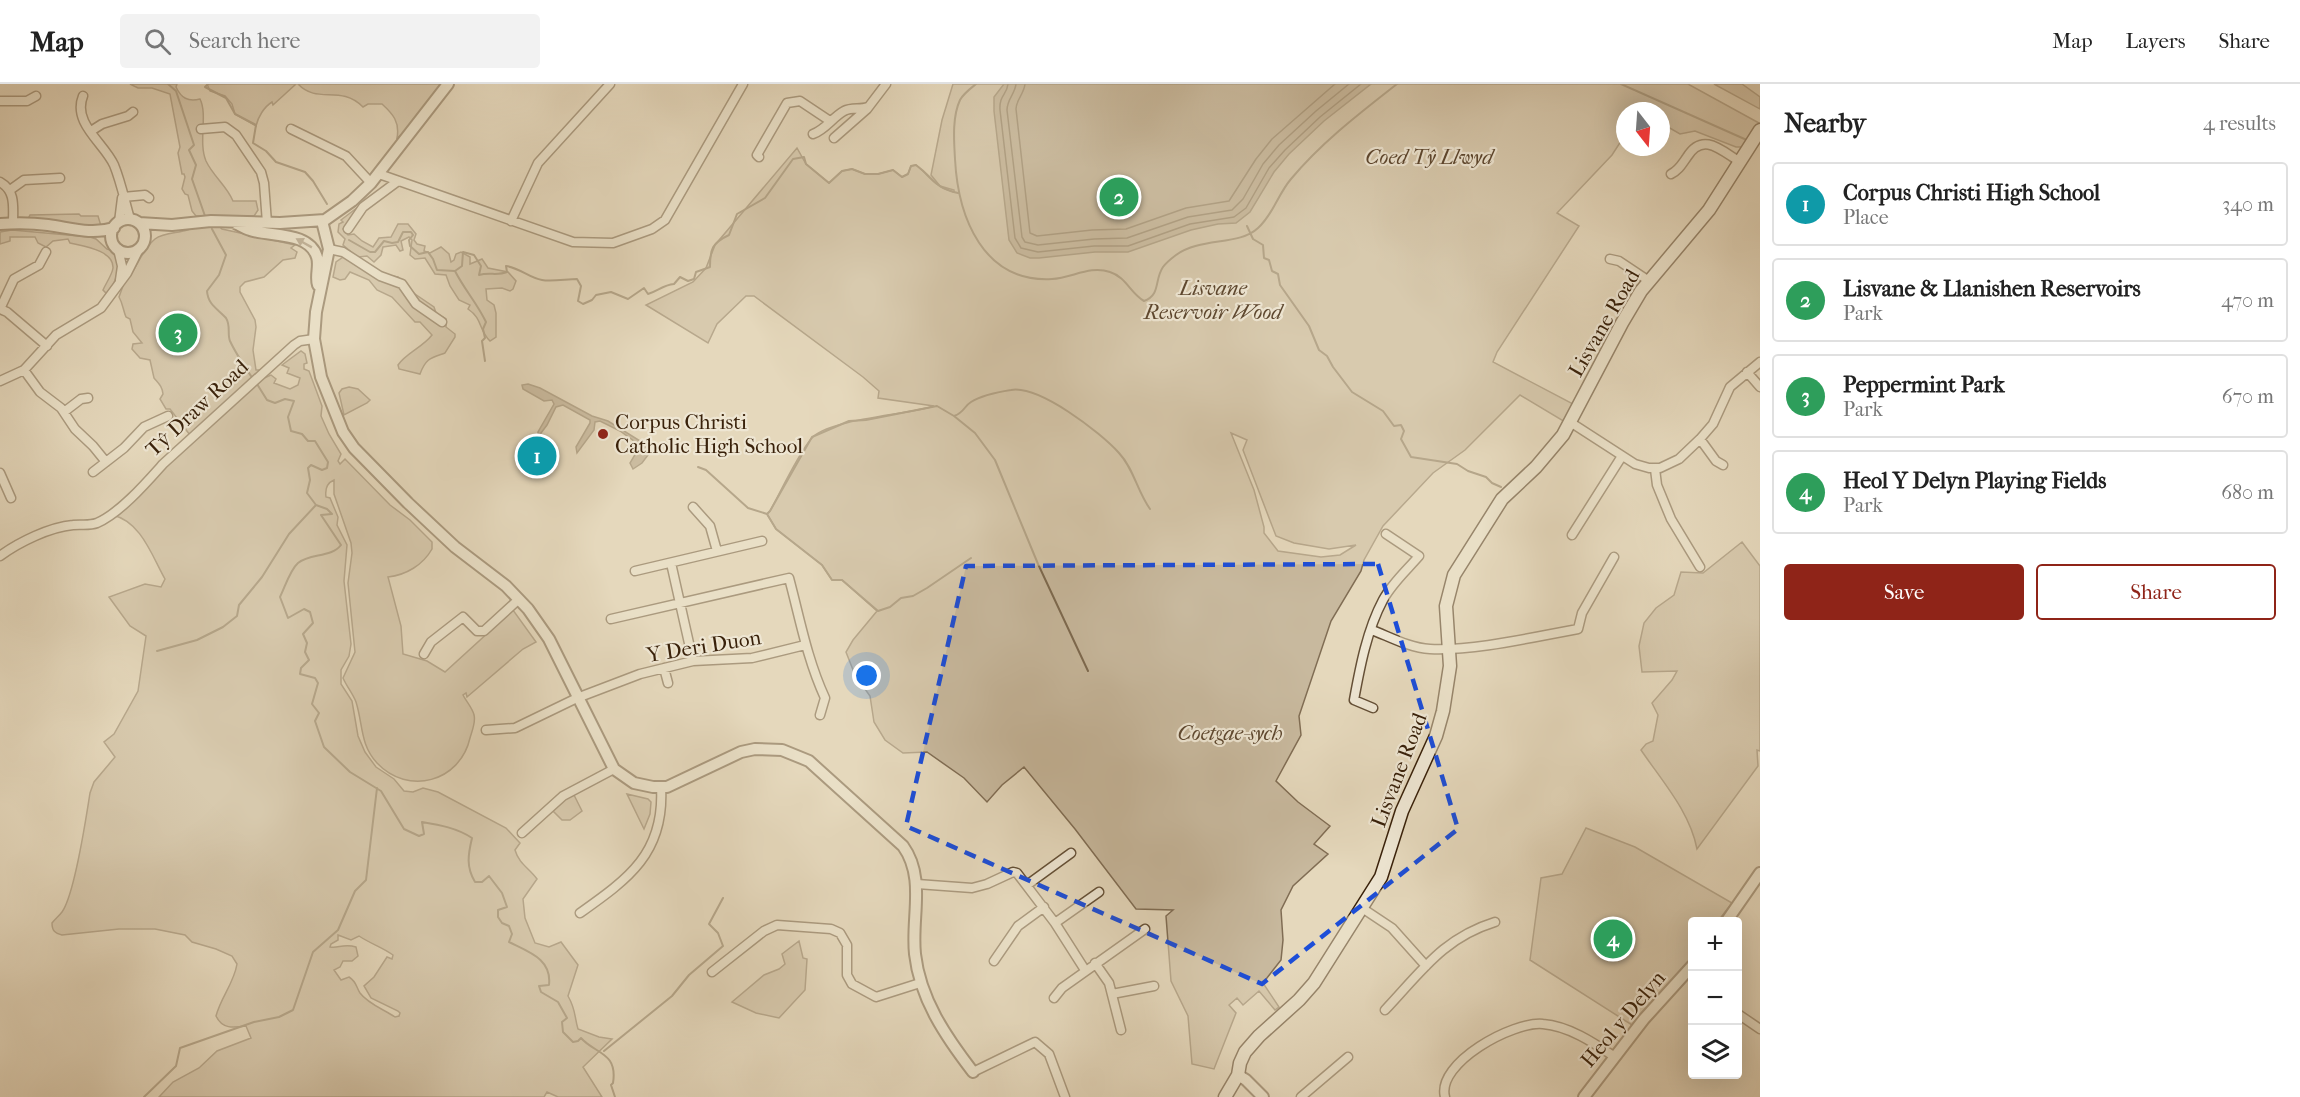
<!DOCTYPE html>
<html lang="en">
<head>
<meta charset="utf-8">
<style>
	:root { --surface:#fff; --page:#f2f2f2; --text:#222; --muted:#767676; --line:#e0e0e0; --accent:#8f2418 }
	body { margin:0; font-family:"IM FELL French Canon",serif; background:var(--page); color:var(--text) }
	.controls { position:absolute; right:18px; bottom:18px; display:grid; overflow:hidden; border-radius:6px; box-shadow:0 6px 24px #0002 }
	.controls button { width:54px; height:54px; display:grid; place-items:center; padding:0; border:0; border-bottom:2px solid var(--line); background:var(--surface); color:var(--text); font:30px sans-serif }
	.compass { position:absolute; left:1616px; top:18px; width:54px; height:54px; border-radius:50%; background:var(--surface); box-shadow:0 6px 24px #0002; rotate:163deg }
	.you { position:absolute; left:867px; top:592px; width:21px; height:21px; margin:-15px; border:4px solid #fff; border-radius:50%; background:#1a73e8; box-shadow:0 0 0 9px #1a73e833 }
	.badge { display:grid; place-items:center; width:39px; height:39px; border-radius:50%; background:var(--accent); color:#fff; font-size:20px; font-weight:700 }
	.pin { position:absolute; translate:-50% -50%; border:3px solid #fff; box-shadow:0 2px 6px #0006 }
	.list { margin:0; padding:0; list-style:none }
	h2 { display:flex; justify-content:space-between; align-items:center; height:78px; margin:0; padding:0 24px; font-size:26px }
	h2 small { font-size:20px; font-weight:400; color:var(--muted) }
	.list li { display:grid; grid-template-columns:39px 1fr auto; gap:18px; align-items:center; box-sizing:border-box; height:84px; margin:0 12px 12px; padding:0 12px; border:2px solid var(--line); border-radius:6px }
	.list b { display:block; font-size:22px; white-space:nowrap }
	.list p { margin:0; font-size:20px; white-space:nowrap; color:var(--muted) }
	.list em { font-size:20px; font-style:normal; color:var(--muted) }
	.actions { display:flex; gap:12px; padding:18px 24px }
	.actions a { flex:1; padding:14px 0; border:2px solid var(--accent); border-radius:6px; text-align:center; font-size:21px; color:var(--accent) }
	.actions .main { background:var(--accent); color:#fff }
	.icon { flex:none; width:33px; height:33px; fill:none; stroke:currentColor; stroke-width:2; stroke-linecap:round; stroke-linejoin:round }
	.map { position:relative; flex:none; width:1760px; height:1013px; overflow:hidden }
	header { display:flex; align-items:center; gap:36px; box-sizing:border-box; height:84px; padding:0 30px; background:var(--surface); border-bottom:2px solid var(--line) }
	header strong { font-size:28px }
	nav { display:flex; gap:33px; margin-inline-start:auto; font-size:21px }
	.search { width:420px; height:54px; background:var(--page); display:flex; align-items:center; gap:15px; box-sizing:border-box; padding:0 21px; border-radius:6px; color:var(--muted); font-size:22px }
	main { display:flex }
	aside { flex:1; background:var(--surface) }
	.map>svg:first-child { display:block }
</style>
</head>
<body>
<header>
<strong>Map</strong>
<div class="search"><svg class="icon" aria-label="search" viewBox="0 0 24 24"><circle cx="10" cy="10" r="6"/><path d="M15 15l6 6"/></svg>Search here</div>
<nav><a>Map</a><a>Layers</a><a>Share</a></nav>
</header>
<main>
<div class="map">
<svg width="1760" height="1013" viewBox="0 0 1760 1013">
	<rect width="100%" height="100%" fill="#e5d8bc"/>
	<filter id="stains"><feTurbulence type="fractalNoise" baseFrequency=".00333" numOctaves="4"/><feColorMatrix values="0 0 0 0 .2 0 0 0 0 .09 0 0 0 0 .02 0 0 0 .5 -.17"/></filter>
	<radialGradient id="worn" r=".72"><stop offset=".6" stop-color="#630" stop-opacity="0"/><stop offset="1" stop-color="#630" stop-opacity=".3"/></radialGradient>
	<path fill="#c8b99e" stroke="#806d54" stroke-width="1.5" fill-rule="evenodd" d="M130,0H177L176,3C181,14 188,18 200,15C208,31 198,58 206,77C213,92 227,102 233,117H256L258,126L254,132H196L192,127L188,111L185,110L182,105L185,93L184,90H182L178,69L180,63L170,10L152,4H138Z
		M207,0H296L273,21L272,18C264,23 258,33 256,42L235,30L232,20L225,12L210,7Z
		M298,0H451L406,50H402L397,54C400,38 393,30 382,20H368L363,23C340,0 318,21 298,0Z
		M953,0H1688L1759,39V44L1745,63H1736L1695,47L1680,50L1661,39V27H1625V51L1612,71L1557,129L1579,142L1497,268L1493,278L1575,321L1565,338L1520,311L1465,366L1433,389L1383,442L1364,476L1361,487L1331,537L1299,632L1301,651L1276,697L1298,718L1330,742L1314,760L1328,770L1293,802L1281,826L1283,856L1281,876L1263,899L1279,923L1275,926L1259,907L1243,921L1237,914L1229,921L1236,929L1214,985L1192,980L1188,932L1171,897L1166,832L1173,826L1136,825L1075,745L1024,683L1002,701L987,718L964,694L927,668L903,669L885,656L874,638L870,612L855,591L846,568L853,556L877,527L842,496H832L822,481L776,445L767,430L770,427C781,407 797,372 811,355C826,335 908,331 934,322L878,314L879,307L863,293L754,212H746L717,240L708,259L646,221L693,198L706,184L715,161L797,64L806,80L829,99L842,87L852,85L865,90H878L893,86L902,93L908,90L911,82L916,81C931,93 934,103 954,108V106L940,102L931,91L942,36ZM1231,349L1247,356L1243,366L1276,452L1294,459L1329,465L1356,461L1340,471L1321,473L1278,467L1264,449V443L1254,406Z
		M1714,0H1742L1760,13V25Z
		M358,123L343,145L348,151L354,150L362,157L373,163L379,154L391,153L398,140H408L416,150L414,156L417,160L425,162L424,167L430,169L441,163L449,170L451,178L454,176L456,170L461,168L470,173V180L482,175L488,184L508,188L516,197L513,205L510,207L502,204L486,205L487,216L494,221L496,229V253L490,257C478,245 483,235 468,225L470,221L459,216L450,202L446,191L435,190L425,174L415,175L410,171L412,156L409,153L401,157L403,166L400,167L396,161L383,163L381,171L374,178L367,172L358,173L384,195L392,192L398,193L412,208L434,223L436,229L446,235V243L455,250V253L445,269C431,274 426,274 420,290L399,285L398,281C406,269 423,263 432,251L420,238H415L392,213L377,206L369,196L350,188L345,195L340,196L333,193L336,178L349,169L355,171L343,161L345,155L338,148L339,140L343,138L341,136Z
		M79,130L81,132H98L101,142L100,145L28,135L30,131Z
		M217,140L222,145L295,161L291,164L297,168L295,174L283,176L264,193L245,198L240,203V208L255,236L256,243L253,266L256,286H259L262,295L271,291L276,295L274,299L290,305L298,301L300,294L287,289L289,284L282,281L301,267L305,270L307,279L304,280V285L309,287L322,322L321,332L329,350L341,370L338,377L340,380L345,375L390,421L410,436L432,458V465C423,481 406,491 388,493L401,542L403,570L427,577L445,588L513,526L536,558L523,565L467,613L466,609L463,611C466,617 473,625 474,631C476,638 472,647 470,654C460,698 408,712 377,679C360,661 363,640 356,618C353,610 347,603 343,594L355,568L348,499L352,469L351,459L334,410V396C327,399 325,406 326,413L330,414L338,433L337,441L347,461L344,497L351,560L349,572L341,586V600L352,617L358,652L365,668L376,683L394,695L404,707L413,708L423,704L438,708L506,744L520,759L515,766C519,780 529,784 537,795L523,815L525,834L535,859L549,863L561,858L578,881L568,912C576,926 574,931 578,945L599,953L612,955L583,983L602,1013H558L547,1008L544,1013H159L173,998L199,984L217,967L251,954L246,942C233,944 222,945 216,932C221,913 234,899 237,880L232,872L216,865L192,858L185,851L155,845H119L62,851C55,849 52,847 52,839C55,835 59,832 62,828C75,810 86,734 90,709L94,698L115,673L104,658L114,650L138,607L146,552L130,542L109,513L145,500L161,503L165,495C152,472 141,437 112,431L190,351L170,325H166L160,315L163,310C162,302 159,300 154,294L150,276L140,274L132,265L133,260L142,259L133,248L130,235L126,233C123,226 123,220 119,213L123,202L122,201C136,189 140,167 155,155C167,146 187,151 195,141ZM338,851L351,856L359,852C371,860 382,863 393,871L392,875L387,873L374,893L364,902L371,914L398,927L400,929L399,932L395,933C385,926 368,920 360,909C356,903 357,898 349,893L341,896L334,886L340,883L343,877H352L358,872L356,863C343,859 338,865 330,863L331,860L338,856Z
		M12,146L90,153L96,155L107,165L114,167C122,181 117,197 107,210L103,206C106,199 112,191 113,184C114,166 82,162 70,159L68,155L53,157L46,163L38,159L35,153H10V157L0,160V148Z
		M349,303L358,305L370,316L367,319L344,331L339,309L342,305Z
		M1742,458L1760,482V667L1757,666L1758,682L1697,765C1690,728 1662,697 1641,666L1646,660L1653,657L1658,631L1652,619L1672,596L1677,587L1642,588L1639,562L1644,539L1656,524L1674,511L1681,488L1703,489Z
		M573,709L582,727L570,736H562L551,725Z
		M627,710L648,715L651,718L650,730L644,745Z
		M1586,744L1635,763L1732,819L1718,837L1692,838V873L1632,941L1530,876L1541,794L1562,790Z
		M799,857L803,874L807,875L805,906L779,934L756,929L732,918L764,891L779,885L785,880L782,870Z"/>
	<path fill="#ab9a7f" stroke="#7d6a50" stroke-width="1.5" d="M1004,0H1371L1324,37L1289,70L1274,88L1250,128L1236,139L1218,140L1191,146L1128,168H1095L1039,174H1030L1017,169L1009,156L994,27V13Z
		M528,300L540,304L592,332L608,337L648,362V371L642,379L633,385L630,379L639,364L638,360L620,347L600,337L595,338L594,346L577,369L576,363L590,339V336L563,321L556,323L547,341L538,353V348L554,320L552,316L544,317L523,305L522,301Z"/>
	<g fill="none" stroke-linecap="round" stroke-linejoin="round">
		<path stroke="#725e44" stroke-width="1.5" d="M1008,0C1007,11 999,11 1000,26L1015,154L1021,164L1038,168L1094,162H1128L1190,140L1234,133L1246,124L1269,84L1285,66L1320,33L1361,0
			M1016,0C1015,10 1007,15 1007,26L1022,153L1025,158L1038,161L1094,155L1127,154L1188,133L1232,126L1243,115L1263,80L1279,61L1316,27L1349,0
			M1025,0C1024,10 1016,16 1016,25L1030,149L1037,152L1092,146L1126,145L1186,124L1229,117L1256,75L1272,55L1335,0"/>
		<path stroke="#7d6a50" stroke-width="2" d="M168,0L176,7L194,61L189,66L196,81L192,95L205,132
			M208,0L205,3L226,14L235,30L256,41L253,59L266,67L276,78L305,88L313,97L327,120
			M976,0C971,4 963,10 960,16C952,33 954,57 955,75C958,133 983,199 1052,195C1072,194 1090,181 1110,188C1126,193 1131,210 1144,217C1161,211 1154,196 1163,183C1166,179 1172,174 1176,171C1201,153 1239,162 1258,144C1273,131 1278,110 1291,95C1322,58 1360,29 1397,0
			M1621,0L1749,57
			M1247,142L1253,155L1263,161L1264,174L1269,176L1272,187L1278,190L1280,201L1309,242L1319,266L1327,272L1333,283L1352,308L1383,327L1394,342L1401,341L1404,347L1401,355L1411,373L1457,380L1468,387L1486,393L1492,399L1501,403
			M212,145L226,171L219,191L207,207C208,221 218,225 226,234C231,242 227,250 230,257C236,270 245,283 253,295
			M349,156L370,168H375L384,157L392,159L398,158L403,148H411L413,151L409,156L410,162L419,170L428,168L433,175L437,186L455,187L462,182L463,168L474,171L481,182L479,191C489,188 498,192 507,188L506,182C520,184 529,194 542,196C551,198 567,195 577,195L581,202L578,217L583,220L592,216L596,211L611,208L628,215L644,204L648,210C658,207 663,201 674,200L680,193L688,197L694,195L696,188L710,183C710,165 712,159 729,151L737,130L765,114L793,75L804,73L806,80L829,99L842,87L852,85L865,90H878L893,86L902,93L908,90L911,82L916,81C935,95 933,103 958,109
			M455,187C464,205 477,219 486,238L483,245L485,254L482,257L485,277
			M257,300L267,316L275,319L285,315L294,317L288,333L291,347L302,350L308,357H315L328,378L327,384L322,386L311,381L308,384L310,396L307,409L316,421L327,425L332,430L321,431L341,461C331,474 310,469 298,479C290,486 285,503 280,513L288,534L304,525L310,528L313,539L303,550L307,559L305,568L309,576L301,584L300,590L315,594L318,599L312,620L319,629L315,637L324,663L350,688L381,707L404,745L419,752L424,750L422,738C440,741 457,744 472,754C468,771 466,783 475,798H482L489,792L502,809L507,823L498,826V833L502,839L509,842L512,850L509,858C529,868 552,875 549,901L539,902L541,908L558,918L567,934L562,938L563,948L573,958L578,957L581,954C595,970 618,968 613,999L611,1001L615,1013
			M954,332C965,328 963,323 971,318C982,311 998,308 1011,306C1039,301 1100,348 1119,369C1134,385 1137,407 1150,425
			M698,383L706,386L748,424L767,430L770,427L812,353L849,337L866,336L937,322L954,332L975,349L995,376L1038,480L1088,587
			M767,430L776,445L822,481L832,496H842L878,527L890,523L901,514L913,512L927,504L971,474
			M157,567L197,556L223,543L237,532L239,521L262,493L289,450L316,421
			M604,967L672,912L689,891L723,862L718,849L709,840L723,814
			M144,1013L176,982L180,964L254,938L279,933L293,926L313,868L338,846L355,807L366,796L377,704"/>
		<defs>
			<path id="minor" d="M83,12C72,39 104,59 114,81C121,98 125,118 130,135
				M0,17H27L36,12
				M201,45L225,43L236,51L261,88L264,99L267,139
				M291,45L346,72L371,99
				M91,47L102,40L128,32L133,28
				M813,50C825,46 833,33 844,27C852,23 860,26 868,23
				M834,54L867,25L886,0
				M759,73L757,71L787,19L800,17L830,37
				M379,90L573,158L613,159L652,145L665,136L743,0
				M1671,90C1679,86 1682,80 1687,73C1703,47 1722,67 1740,78
				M0,98C16,107 13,123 13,139
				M10,106L24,96L60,94
				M123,113L145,111L149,114
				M511,137L538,79L610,0
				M119,138L122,114
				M348,145L363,123L398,97
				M118,165L122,182L120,196
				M329,165L343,168L380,192L402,200L416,220L442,238
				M1610,175L1619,177L1649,197
				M0,225L14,195L39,181L46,168
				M0,225L7,228L47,262
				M24,286L40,308L61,324L75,345L93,362L106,378
				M1747,288L1760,303
				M0,297L24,286L56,251L101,224L127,189L139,165
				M64,328L81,315L88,314
				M1570,338L1635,380L1649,384H1660L1679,375L1700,355L1713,340L1730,303L1760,278
				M1700,355L1716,377L1723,381
				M1655,385L1657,401L1671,435L1700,483
				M93,388L124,364L144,343L168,332
				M0,389L11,414
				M693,423L710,442L717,467
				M1572,451L1622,372
				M0,472C19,458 50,443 73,441C81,440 89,442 97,439C120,429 146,399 163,380L294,261L300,257L314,255
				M671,479L693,577
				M635,487L762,457
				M611,535L789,494C800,535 807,575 825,614L820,631
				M1372,546C1390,553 1410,564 1430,565C1475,567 1533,553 1578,545L1582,529L1614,473
				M424,570L431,558L463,533L477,547H484L519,515
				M664,584L668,599
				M1373,624L1354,616C1360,583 1367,546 1383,516C1392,499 1407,486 1419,472L1386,450
				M486,646L515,644L577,614L640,590L693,577L752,574L805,561
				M522,749L563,712L614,685
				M917,800L972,804L987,800L1013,788L1017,789L1055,839L1085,886
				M1027,801L1071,769
				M1362,824L1392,844L1426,882
				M580,829C628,795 665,769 661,703
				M1055,839L1099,808
				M994,877L1018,842L1044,823
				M1095,879L1109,899L1121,946
				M712,888L764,847L777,841L831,845L840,849L847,861V891L852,900L876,913L920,899
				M1112,910L1154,902
				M1054,914L1062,904L1145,845
				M1385,926C1421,888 1443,854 1495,838
				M1738,930L1760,945
				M973,988L1035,958L1049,970L1065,1013
				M1301,1013L1348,973
				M1445,1013C1436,979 1513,937 1543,940C1569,942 1594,959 1615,973"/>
			<path id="tertiary" d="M111 152a17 17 0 1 1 34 0a17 17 0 1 1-34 0Z
				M322,137L329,165L316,228L314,255L321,293L343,348L354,364L408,419L455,463L506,502L528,525L549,555L614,685L634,699L653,703H667L741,668L755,665L782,666L809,677L903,762C926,794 911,833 915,870C920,915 946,953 973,988
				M139,139L172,141L211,137L280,139L325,136L352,117L371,99L448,0
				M0,140C16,139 32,139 48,141C71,144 91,151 114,144
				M237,140C241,142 246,145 250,146C271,153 309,147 317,173C320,182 315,192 318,201
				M1726,838L1760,789
				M1238,991L1246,996L1263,1013
				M1584,1013L1644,935L1692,882"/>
			<path id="secondary" d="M1225,1013L1238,991L1240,979L1245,968L1259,952L1299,916L1314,899L1381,793L1402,727L1436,652L1443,627L1450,582L1446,522L1454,491L1502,415L1536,383L1563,351L1622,239L1641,207L1709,126L1760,46"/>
		</defs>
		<use href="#minor" stroke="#644f36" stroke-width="11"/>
		<use href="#tertiary" stroke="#644f36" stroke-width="14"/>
		<use href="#secondary" stroke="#39210a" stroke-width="15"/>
		<use href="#minor" stroke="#eee6d3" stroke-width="8"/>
		<use href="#tertiary" stroke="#eee6d3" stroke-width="10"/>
		<use href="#secondary" stroke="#eee6d3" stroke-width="12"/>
	</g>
	<defs><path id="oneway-solid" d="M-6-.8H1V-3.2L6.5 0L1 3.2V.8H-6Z" transform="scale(1.5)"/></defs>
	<use fill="#94846e" href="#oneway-solid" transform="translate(304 159) rotate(-151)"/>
	<path d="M0 0H1760V1013H0ZM1378,480L1458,745L1262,900L906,742L966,482Z" fill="#e5d8bc" fill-opacity=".55" fill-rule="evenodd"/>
	<path fill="none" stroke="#1d4ed8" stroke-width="4.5" stroke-dasharray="12 8" stroke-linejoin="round" d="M1378,480L1458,745L1262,900L906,742L966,482Z"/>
	<circle fill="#8f2418" stroke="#eee6d3" stroke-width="2" cx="603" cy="350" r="6"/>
	<g text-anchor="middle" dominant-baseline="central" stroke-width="4.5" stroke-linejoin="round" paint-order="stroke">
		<g font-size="21" font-style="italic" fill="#5d472f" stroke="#eee6d3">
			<text x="1429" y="73">Coed Tŷ Llwyd</text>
			<text x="1213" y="204">Lisvane<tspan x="1213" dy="24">Reservoir Wood</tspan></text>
			<text x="1230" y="649">Coetgae-sych</text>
		</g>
		<g font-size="21" fill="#39210a" stroke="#eee6d3">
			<text transform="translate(1604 239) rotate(-60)">Lisvane Road</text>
			<text transform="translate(197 324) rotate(-43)">Tŷ Draw Road</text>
			<text transform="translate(704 562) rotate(-9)">Y Deri Duon</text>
			<text transform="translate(1399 686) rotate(-69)">Lisvane Road</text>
			<text transform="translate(1623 935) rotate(-50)">Heol y Delyn</text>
		</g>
		<g font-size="21" fill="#39210a" stroke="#eee6d3" text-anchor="start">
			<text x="615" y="338">Corpus Christi<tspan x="615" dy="24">Catholic High School</tspan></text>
		</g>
	</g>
	<rect width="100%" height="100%" filter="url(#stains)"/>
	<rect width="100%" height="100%" fill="url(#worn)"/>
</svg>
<div class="controls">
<button>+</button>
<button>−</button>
<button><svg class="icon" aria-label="layers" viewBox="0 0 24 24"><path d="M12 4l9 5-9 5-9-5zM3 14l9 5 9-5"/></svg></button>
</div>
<svg class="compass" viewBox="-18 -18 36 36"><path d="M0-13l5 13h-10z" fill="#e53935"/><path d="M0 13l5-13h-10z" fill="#767676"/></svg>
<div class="you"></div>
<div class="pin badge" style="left:537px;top:372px;background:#0f9aa8">1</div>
<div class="pin badge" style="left:1119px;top:113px;background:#2e9e5b">2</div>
<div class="pin badge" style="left:178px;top:249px;background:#2e9e5b">3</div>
<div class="pin badge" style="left:1613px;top:855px;background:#2e9e5b">4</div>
</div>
<aside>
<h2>Nearby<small>4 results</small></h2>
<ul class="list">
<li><span class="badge" style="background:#0f9aa8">1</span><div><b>Corpus Christi High School</b><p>Place</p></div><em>340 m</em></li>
<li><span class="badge" style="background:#2e9e5b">2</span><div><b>Lisvane &amp; Llanishen Reservoirs</b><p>Park</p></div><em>470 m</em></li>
<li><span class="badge" style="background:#2e9e5b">3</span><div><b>Peppermint Park</b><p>Park</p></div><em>670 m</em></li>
<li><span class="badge" style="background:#2e9e5b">4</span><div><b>Heol Y Delyn Playing Fields</b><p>Park</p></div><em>680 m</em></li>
</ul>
<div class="actions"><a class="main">Save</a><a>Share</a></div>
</aside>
</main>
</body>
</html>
